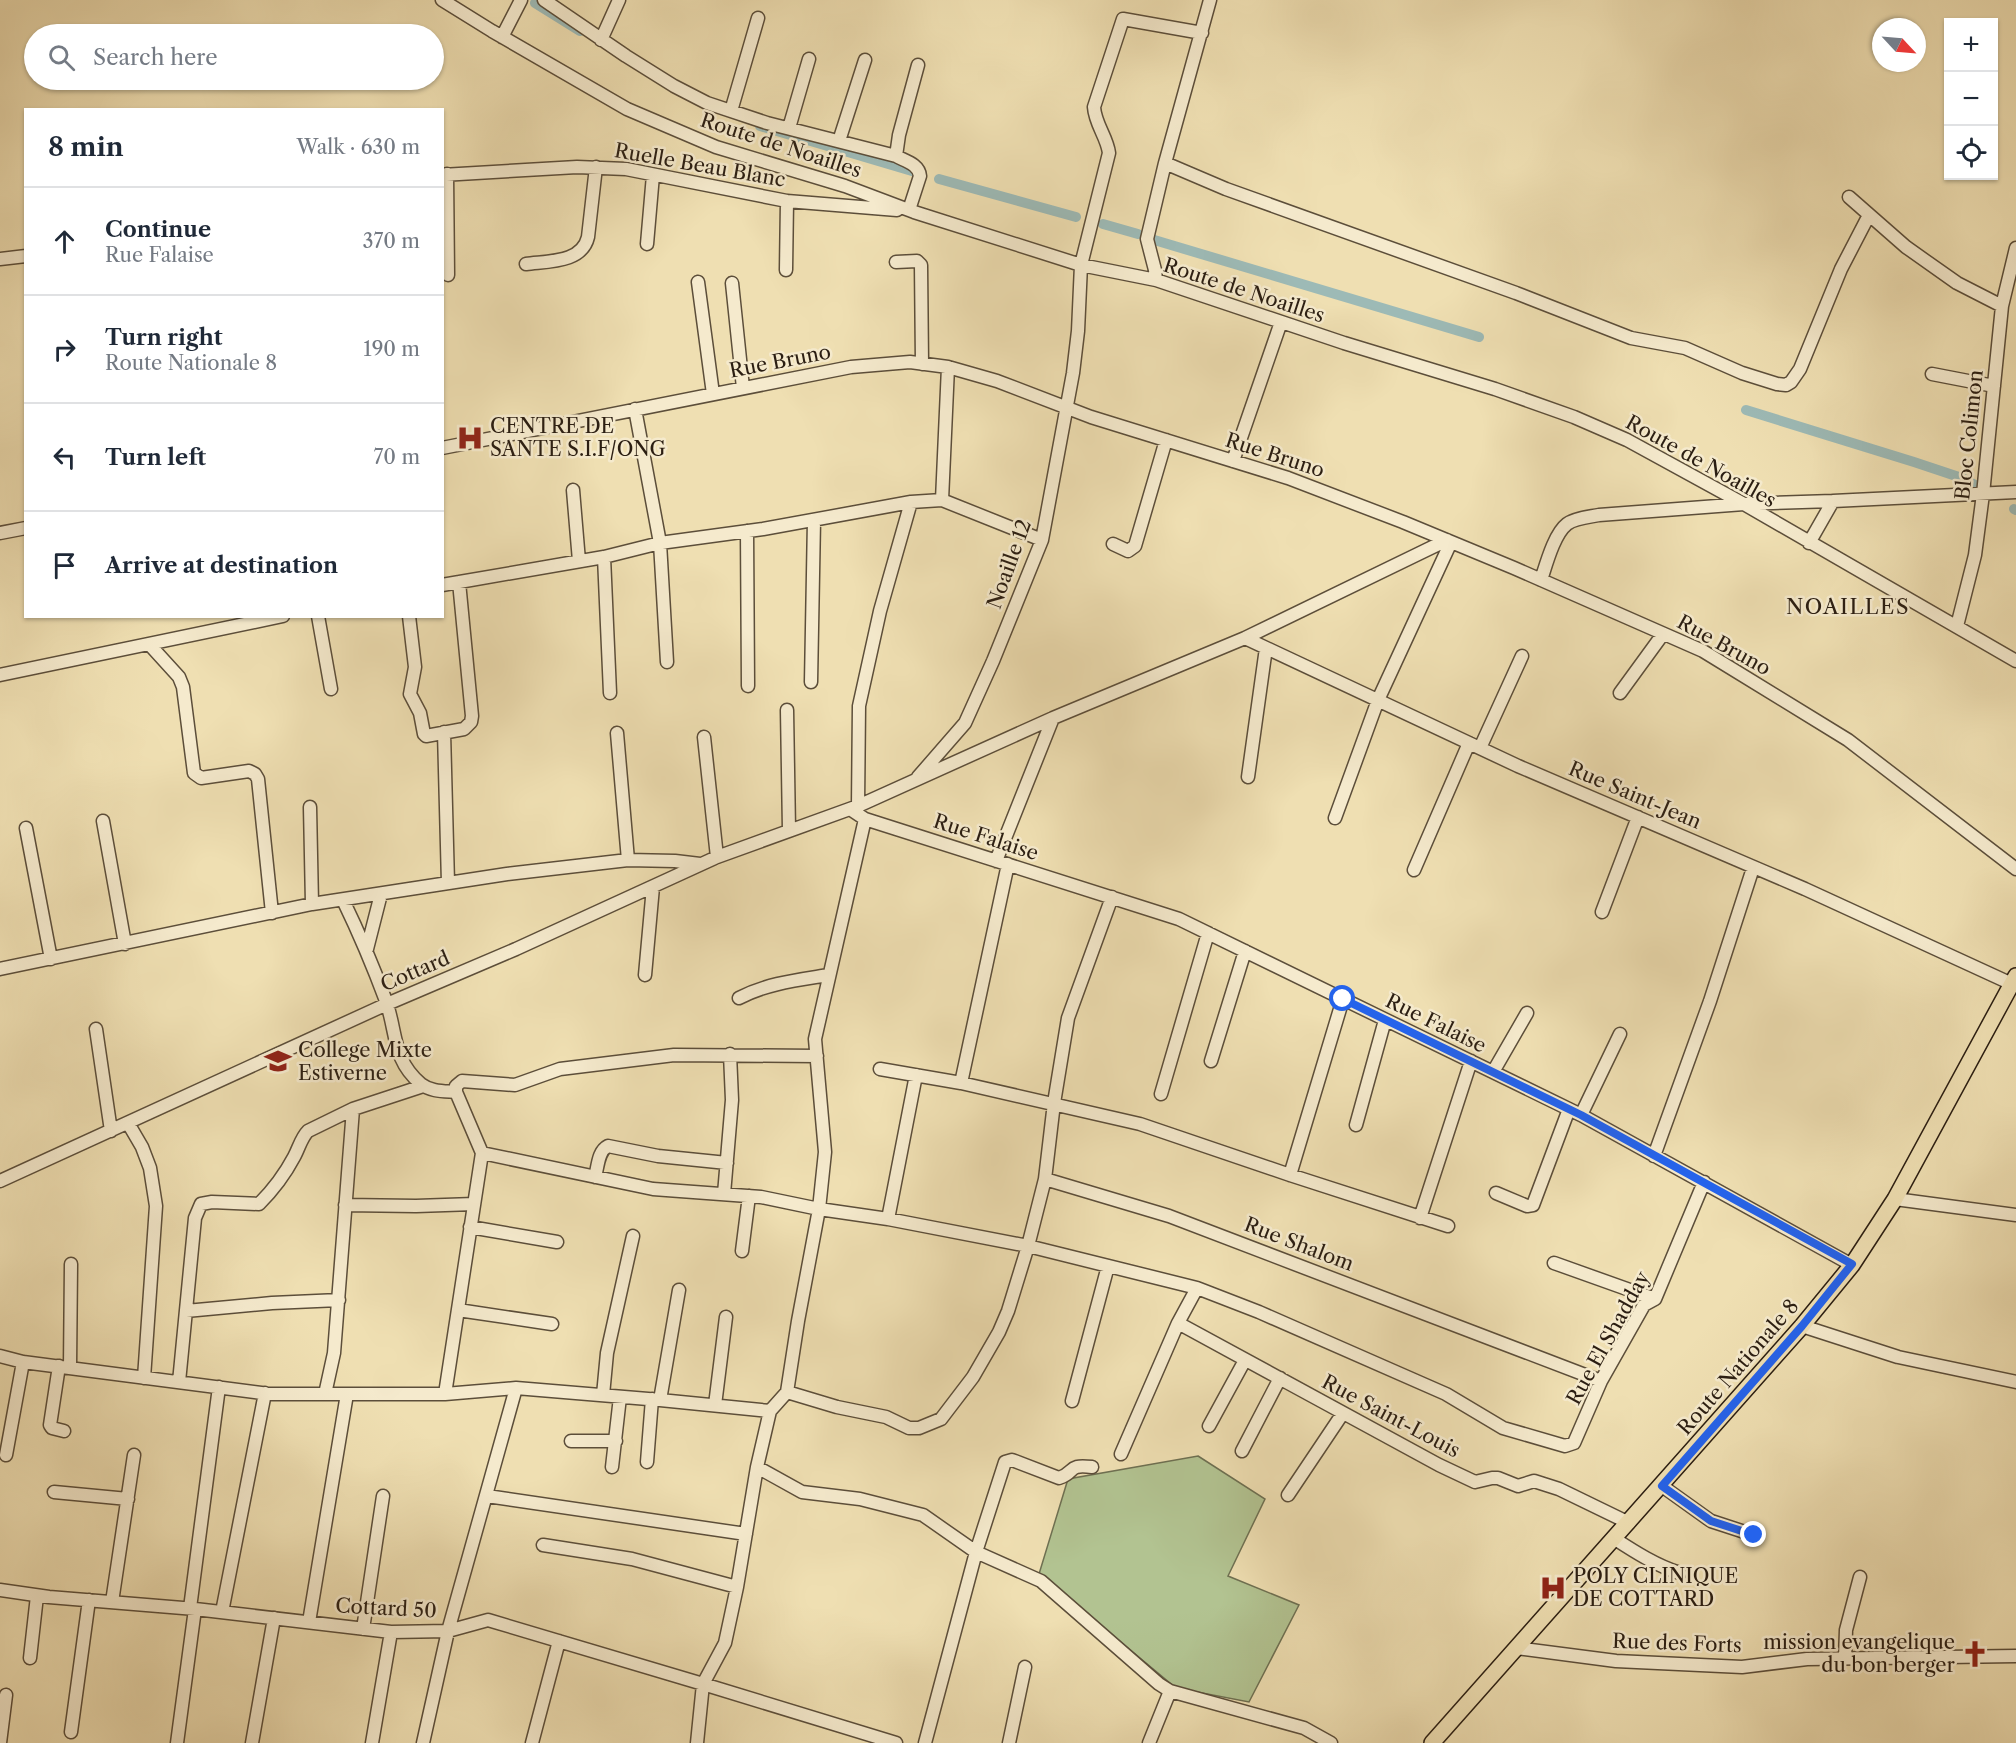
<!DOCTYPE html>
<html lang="en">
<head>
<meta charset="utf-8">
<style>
	:root { --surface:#fff; --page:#f2f2f3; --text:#1f2937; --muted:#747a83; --line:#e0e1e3 }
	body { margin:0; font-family:"Libre Caslon Text",serif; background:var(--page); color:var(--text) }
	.controls { position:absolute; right:18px; top:18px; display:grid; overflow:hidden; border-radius:0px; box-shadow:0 2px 4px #0004 }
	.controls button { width:54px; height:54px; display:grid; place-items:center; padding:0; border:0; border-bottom:2px solid var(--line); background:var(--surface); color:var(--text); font:30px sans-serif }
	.compass { position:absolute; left:1872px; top:18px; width:54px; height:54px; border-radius:50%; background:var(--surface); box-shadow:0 2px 4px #0004; rotate:116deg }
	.stop { position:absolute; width:18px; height:18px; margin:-14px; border:4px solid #2563eb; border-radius:50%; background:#fff }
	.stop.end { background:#2563eb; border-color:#fff; box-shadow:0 2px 6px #0008 }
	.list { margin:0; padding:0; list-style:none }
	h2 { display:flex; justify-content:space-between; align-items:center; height:78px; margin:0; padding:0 24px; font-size:26px }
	h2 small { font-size:20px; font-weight:400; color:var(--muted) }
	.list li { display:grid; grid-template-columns:39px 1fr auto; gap:18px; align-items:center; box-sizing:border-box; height:108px; padding:0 24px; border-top:2px solid var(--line) }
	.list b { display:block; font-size:22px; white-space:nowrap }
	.list p { margin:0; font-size:20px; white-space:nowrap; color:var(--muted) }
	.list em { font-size:20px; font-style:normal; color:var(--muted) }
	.icon { flex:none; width:33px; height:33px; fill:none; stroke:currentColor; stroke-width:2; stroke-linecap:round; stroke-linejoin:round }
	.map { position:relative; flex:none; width:2016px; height:1743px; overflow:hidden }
	.search { position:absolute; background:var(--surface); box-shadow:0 2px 4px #0004; left:24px; top:24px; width:420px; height:66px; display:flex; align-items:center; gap:15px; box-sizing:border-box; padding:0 21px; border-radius:33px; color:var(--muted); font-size:22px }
	.panel { position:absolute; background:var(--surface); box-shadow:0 2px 4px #0004; left:24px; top:108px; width:420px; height:510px; border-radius:0px }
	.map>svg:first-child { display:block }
</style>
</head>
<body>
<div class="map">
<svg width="2016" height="1743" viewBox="0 0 2016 1743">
	<rect width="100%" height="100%" fill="#efdfb2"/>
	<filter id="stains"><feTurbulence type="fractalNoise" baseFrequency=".00333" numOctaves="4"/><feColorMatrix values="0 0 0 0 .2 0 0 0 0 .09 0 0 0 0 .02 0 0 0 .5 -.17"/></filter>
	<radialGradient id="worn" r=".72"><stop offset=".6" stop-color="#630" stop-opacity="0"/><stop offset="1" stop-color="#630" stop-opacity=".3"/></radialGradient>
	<path fill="#b2c391" stroke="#6e7052" stroke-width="1.5" d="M1198,1456L1265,1499L1228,1576L1299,1605L1249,1702L1176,1688L1039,1574L1068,1479Z"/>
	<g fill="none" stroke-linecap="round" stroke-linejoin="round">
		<path stroke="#9dbab6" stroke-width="10" d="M535,3L580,31
			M760,126L912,171
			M939,179L1076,217
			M1103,224L1138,234
			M1151,239L1479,337
			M1746,410L1914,462L1962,478L1986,491
			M2014,509L2016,510"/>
		<defs>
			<path id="minor" d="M442,0L492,31L627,109L716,147L845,186L914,212L1081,265L1156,280L1344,343L1495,389L1574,417L1627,440L1744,504L2016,661
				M544,0L626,56L674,86L707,103L767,123L896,156
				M502,37L521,0
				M601,40L619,0
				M731,111L758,18
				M789,128L809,59
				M839,141L865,60
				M1165,163L1226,189L1516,293L1631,338L1685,348L1742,373L1777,384L1786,385L1791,382L1800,369L1841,269L1869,215
				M447,174L448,275
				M442,175L577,167L626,169L787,201L897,210
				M1849,197L1906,247L1957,283L2002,306
				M909,210L920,176C919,164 905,161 896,156L899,135L918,65
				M647,244L653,175
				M0,259L26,256
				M896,262L917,261L921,265L922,364
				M526,264C548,261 582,263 588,237L596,167
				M786,270L787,201
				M1156,280L1155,270L1147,239L1165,163L1210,0
				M698,282L713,394
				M732,283L743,388
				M1932,374L1994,386
				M635,409L660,543L667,662
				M442,448L851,367L910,362L948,367L997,381L1091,417L1288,478L1403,522L1514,568L1703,651L1848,740L2016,869
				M1233,461L1281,322
				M573,490L579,561
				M942,500L948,367
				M747,531L748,686
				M0,533L26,528
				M1809,543L1833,501L2016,492
				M1113,544L1128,551L1135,546L1166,440
				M604,557L610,693
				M1541,580C1546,565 1554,534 1567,524C1575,518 1589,517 1599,515L1744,504L1833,501
				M442,585L604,557L660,543L763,529L911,502L942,500L1042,540
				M318,616L331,689
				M409,616L415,667L410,694L420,713L424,734L426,736L464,729L471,722L472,716L459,582
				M1957,626L1975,555L1983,494L2002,306L2016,248
				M1245,638L1518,766L1805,889L2012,984
				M149,644L179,677L183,687L194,773L201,778L249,771L255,774L258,779L272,913
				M0,675L283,616
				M811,682L814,520
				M1620,693L1663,634
				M787,710L789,830
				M444,732L448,883
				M617,733L628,860
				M704,737L717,857
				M1480,748L1522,656
				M918,777L965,723L993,661L1042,540L1073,373L1078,331L1081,265L1109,153C1107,137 1095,124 1094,107L1123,19L1202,33
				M1248,777L1266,648
				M858,806L859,706L880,611L911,502
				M310,807L312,904
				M850,809L865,819L1179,919L1581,1115L1852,1265
				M1335,818L1378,700L1451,542
				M103,821L125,944
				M26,828L51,959
				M996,861L1053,718
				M1414,870L1469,743
				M343,900C359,933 373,966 386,1001C397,1032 392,1060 421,1084C431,1092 445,1091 456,1092
				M1602,912L1638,817
				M367,949L381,894
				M0,969L312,904L507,874L628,860L675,861L700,864
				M645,975L653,887
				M739,998C768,983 798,980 829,975
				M96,1029L111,1131
				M1211,1061L1245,951
				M880,1069L961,1083L1008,864
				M1493,1072L1527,1013
				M961,1083L1140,1124L1290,1175L1448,1226
				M1161,1094L1208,933
				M1581,1115L1620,1034
				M128,1123L142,1147L150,1168L156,1206L144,1378
				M1356,1125L1385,1020
				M482,1153L456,1092V1086L462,1081L515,1085L560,1069L674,1055L817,1056
				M1654,1156L1710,1001L1753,868
				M1290,1175L1343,999
				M595,1177C598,1166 598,1151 608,1146L658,1156L727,1163
				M1045,1179L1054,1103L1068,1018L1112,897
				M0,1181L387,1004L516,949L717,857L858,806L1053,718L1245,638L1447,540
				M1496,1193L1527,1206L1533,1205L1569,1109
				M724,1194L732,1100L730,1054
				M1895,1199L2016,1215
				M345,1205L416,1206L474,1204
				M1420,1218L1471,1061
				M888,1219L916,1075
				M470,1227L557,1242
				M742,1251L749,1196
				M1554,1263L1655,1299
				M1197,1288L1178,1323L1439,1465L1475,1482L1492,1478H1498L1518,1486L1534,1481L1559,1489L1629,1523
				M458,1310L552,1324
				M186,1311L272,1303L339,1300
				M1802,1326L1898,1357L2016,1382
				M0,1356L23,1362L269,1394H445L516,1388L660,1400L770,1411
				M59,1366L50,1425L52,1428L64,1431
				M70,1368L71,1264
				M179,1382L195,1218L201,1204L212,1202L259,1204C273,1190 285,1174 294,1157C299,1148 301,1138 308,1131L353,1109L423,1086
				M787,1392L837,1407L886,1417L909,1428H919L941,1419L973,1377L999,1332L1008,1311L1028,1246L1045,1179L1169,1216L1601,1381
				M325,1394L334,1353L353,1109
				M445,1394L482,1153L653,1189L761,1197L819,1209L888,1219L1028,1246L1197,1288L1259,1312L1446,1394L1503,1428L1565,1446L1574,1443L1601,1381L1644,1305L1655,1299L1704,1182
				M603,1395L607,1353L633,1236
				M660,1400L679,1290
				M1072,1401L1108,1266
				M715,1405L726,1317
				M1209,1426L1245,1360
				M571,1441H616
				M1242,1451L1280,1378
				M1121,1454L1178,1323
				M6,1455L23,1362
				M647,1462L652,1399
				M612,1467L620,1397
				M757,1467L802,1492L860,1499L923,1515L976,1552L1041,1581L1159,1684L1170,1691L1304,1728L1331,1743
				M1662,1486L1711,1521L1754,1535
				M54,1492L128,1499
				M1288,1495L1343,1413
				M487,1496L746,1534
				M1615,1539C1635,1552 1657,1566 1680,1573
				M543,1545L632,1559L737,1587
				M0,1590L49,1597L195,1609L391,1632L448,1631L488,1620L703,1684L896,1743
				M112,1602L134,1455
				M190,1608L219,1387
				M222,1612L265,1393
				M309,1622L347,1394
				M363,1629L383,1496
				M1516,1648L1616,1661L1742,1667L1807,1659L2016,1656
				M30,1658L37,1596
				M1845,1658L1846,1630L1860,1577
				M71,1732L89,1600
				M0,1743L6,1695
				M177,1743L195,1609
				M252,1743L274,1618
				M372,1743L391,1632
				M423,1743L448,1631L516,1388
				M532,1743L559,1641
				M697,1743L703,1684L725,1643L737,1587L757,1467L770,1411L787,1392L798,1321L819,1209L825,1152L815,1039L865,819
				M925,1743L976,1552L1005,1462L1012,1460L1059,1478C1077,1472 1066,1464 1092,1467
				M1009,1743L1025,1667
				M1149,1743L1170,1691"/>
			<path id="major" d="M1432,1743L1802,1326L1852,1265L1895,1199L2016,976"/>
		</defs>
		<use href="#minor" stroke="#5c4e3a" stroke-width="15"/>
		<use href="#major" stroke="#2b1e12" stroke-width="18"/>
		<use href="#minor" stroke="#f5eacd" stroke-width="12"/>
		<use href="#major" stroke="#efdfb2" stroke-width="15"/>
	</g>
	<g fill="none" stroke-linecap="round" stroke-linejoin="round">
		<path stroke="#2563eb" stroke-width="8" d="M1343,999L1581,1115L1852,1264L1802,1326L1662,1486L1711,1521L1754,1535"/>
	</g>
	<defs>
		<symbol id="hospital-bare" viewBox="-9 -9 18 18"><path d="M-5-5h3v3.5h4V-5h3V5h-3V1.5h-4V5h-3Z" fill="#8f2418" stroke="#f5eacd" stroke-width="2.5" paint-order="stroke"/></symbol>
		<symbol id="school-bare" viewBox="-9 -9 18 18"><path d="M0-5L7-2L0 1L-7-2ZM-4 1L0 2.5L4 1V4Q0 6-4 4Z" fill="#8f2418" stroke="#f5eacd" stroke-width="2.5" paint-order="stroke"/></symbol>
		<symbol id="church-bare" viewBox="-9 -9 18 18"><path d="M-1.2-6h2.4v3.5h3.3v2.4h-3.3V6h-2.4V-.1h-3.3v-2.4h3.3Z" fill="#8f2418" stroke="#f5eacd" stroke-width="2.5" paint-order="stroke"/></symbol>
	</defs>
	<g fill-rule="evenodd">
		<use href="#hospital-bare" x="451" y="419" width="38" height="38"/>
		<use href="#school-bare" x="259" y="1042" width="38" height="38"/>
		<use href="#hospital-bare" x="1534" y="1569" width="38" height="38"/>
		<use href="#church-bare" x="1956" y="1635" width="38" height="38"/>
	</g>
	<g text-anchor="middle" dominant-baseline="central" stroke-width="5" stroke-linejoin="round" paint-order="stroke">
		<g font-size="20" fill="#2b1e12" stroke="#f5eacd">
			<text transform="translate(781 145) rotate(18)">Route de Noailles</text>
			<text transform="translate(700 165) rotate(10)">Ruelle Beau Blanc</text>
			<text transform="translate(1244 290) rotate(18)">Route de Noailles</text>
			<text transform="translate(780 361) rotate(-11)">Rue Bruno</text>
			<text transform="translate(1969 435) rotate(-84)">Bloc Colimon</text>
			<text transform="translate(1275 455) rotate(18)">Rue Bruno</text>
			<text transform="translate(1701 461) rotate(29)">Route de Noailles</text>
			<text transform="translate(1009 564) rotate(-70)">Noaille 12</text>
			<text transform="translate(1724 645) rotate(29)">Rue Bruno</text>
			<text transform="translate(1635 795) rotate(23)">Rue Saint-Jean</text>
			<text transform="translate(986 837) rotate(18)">Rue Falaise</text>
			<text transform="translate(415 971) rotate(-23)">Cottard</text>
			<text transform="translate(1436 1023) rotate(26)">Rue Falaise</text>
			<text transform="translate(1299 1244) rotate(21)">Rue Shalom</text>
			<text transform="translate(1608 1338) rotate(-61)">Rue El Shadday</text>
			<text transform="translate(1738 1367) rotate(-49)">Route Nationale 8</text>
			<text transform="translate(1391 1416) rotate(28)">Rue Saint-Louis</text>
			<text transform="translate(386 1608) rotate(3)">Cottard 50</text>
			<text transform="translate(1677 1643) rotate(2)">Rue des Forts</text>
		</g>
		<g font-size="20" fill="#2b1e12" stroke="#f5eacd" text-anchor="start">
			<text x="490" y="426">CENTRE DE<tspan x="490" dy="23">SANTE S.I.F/ONG</tspan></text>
			<text x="298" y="1050">College Mixte<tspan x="298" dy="23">Estiverne</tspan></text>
			<text x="1573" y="1576">POLY CLINIQUE<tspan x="1573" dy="23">DE COTTARD</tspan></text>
			<text x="1955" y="1642" text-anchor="end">mission evangelique<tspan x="1955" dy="23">du bon berger</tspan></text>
		</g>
		<g font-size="21" letter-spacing="1.5" fill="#2b1e12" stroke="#f5eacd">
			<text x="1848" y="606">NOAILLES</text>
		</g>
	</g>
	<rect width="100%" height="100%" filter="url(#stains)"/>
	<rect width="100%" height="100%" fill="url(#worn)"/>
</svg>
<div class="controls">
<button>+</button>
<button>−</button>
<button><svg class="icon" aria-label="locate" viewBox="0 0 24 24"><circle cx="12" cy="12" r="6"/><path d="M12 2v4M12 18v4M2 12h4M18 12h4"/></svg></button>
</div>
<svg class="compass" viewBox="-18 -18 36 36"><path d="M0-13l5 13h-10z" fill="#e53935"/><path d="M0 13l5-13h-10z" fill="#747a83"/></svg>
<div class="stop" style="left:1343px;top:999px"></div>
<div class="stop end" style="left:1754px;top:1535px"></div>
<div class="search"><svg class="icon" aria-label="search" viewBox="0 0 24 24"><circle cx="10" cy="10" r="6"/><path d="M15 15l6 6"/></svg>Search here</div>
<section class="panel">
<h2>8 min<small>Walk · 630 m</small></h2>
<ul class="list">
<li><svg class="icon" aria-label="ahead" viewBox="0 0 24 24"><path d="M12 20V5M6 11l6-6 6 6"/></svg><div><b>Continue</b><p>Rue Falaise</p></div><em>370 m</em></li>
<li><svg class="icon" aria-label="right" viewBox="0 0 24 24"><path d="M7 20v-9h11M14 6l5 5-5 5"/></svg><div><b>Turn right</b><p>Route Nationale 8</p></div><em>190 m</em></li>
<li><svg class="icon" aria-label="left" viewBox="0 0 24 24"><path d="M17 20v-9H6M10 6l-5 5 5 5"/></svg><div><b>Turn left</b></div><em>70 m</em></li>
<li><svg class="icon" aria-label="arrive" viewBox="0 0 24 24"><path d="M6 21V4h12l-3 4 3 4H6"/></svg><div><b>Arrive at destination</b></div></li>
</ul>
</section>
</div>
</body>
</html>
